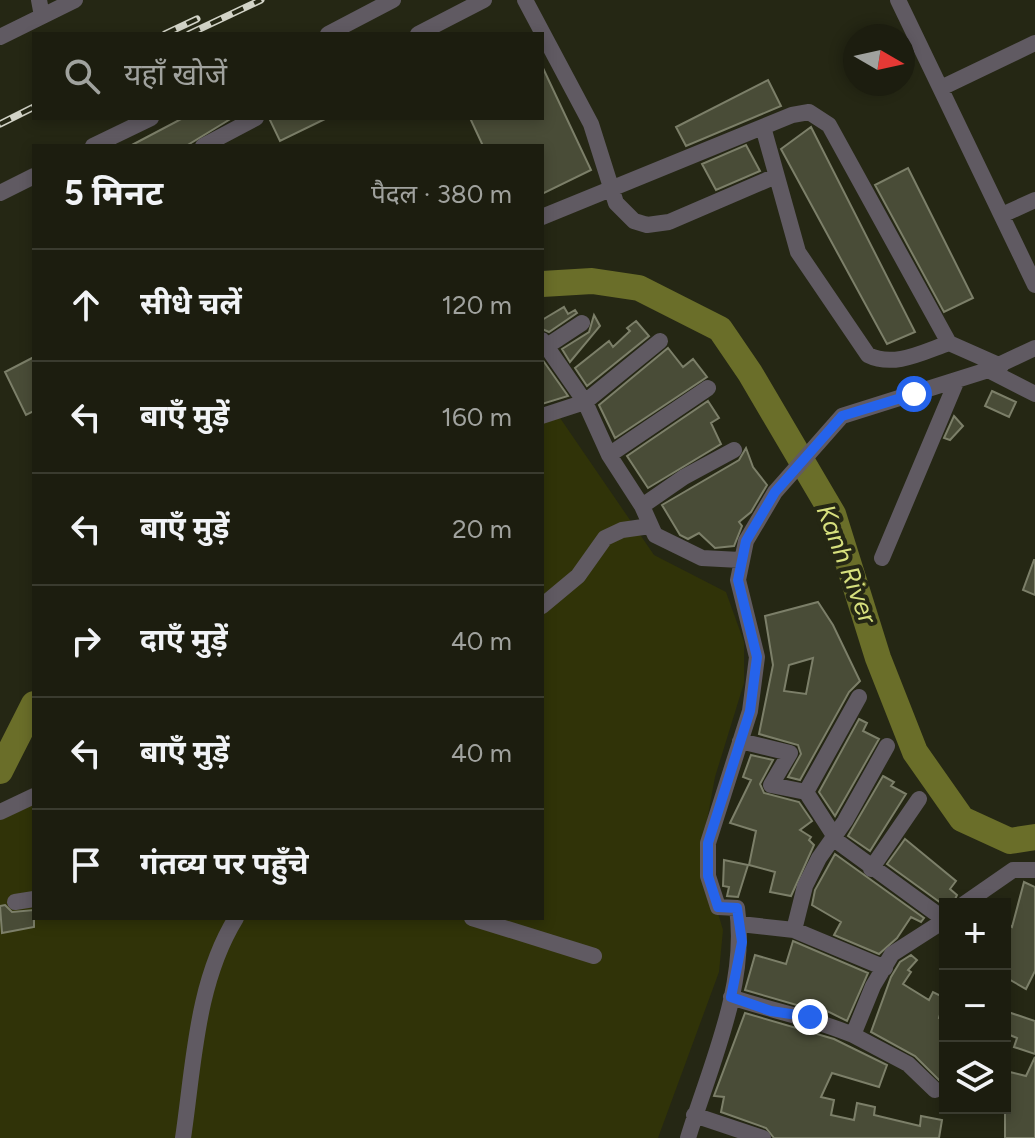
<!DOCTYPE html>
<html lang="hi">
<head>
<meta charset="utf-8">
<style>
	:root { --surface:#1c1d0f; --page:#252618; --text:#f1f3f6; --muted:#a0a29e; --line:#3a3b2f }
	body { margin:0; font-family:Figtree,"Noto Sans Devanagari",sans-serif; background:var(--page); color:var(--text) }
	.controls { position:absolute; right:24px; bottom:24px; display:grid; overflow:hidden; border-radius:0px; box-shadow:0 4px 12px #0003 }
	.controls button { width:72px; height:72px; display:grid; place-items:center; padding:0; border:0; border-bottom:2px solid var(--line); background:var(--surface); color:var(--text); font:40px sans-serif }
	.compass { position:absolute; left:843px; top:24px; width:72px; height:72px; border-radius:50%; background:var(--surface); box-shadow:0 4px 12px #0003; rotate:99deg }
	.stop { position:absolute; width:24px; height:24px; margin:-18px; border:6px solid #2563eb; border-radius:50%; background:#fff }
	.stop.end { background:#2563eb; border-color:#fff; box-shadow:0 2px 8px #0008 }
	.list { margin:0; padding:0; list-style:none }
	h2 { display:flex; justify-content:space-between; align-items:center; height:104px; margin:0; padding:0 32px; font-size:34px }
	h2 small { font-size:26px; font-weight:400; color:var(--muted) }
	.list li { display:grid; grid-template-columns:52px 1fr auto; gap:24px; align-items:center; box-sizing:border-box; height:112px; padding:0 32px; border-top:2px solid var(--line) }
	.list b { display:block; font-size:30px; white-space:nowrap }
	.list em { font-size:26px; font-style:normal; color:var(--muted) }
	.icon { flex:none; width:44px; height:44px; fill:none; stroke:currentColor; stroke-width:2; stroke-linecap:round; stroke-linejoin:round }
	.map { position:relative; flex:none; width:1035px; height:1138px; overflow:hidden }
	.search { position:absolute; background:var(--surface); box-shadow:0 4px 12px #0003; left:32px; top:32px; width:512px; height:88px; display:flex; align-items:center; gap:20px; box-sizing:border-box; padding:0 28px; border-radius:0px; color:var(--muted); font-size:30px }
	.panel { position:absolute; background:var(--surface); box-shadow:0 4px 12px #0003; left:32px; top:144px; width:512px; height:776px; border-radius:0px }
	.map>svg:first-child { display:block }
</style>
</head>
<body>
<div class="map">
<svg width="1035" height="1138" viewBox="0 0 1035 1138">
	<rect width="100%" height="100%" fill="#252714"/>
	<path fill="#303308" d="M558,415L654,555L726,592L744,642V683L715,777L705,832L708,879L723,930L719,972L658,1138H0V811L34,793V918H542V419Z"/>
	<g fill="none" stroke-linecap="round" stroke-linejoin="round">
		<path stroke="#6a6e29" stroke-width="26" d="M542,284L592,281L639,288L720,329L750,373L833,514L878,658L915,752L962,819L1010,841L1035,837
			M0,771L34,704"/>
	</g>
	<path fill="#494c37" stroke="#7c7f69" stroke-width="2" fill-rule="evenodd" d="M542,66L591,170L542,194V146H483L470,118H542Z
		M768,80L781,106L686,146L676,127Z
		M183,118H232L186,146H130Z
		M269,118H327L280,141Z
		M811,127L915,332L887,344L781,149Z
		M746,145L760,171L716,190L702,164Z
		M908,168L973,298L944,312L875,185Z
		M564,307L568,314L575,310L577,313L549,332L542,329V320Z
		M594,315L600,326L570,362L562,349L589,332Z
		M636,321L649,336L587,386L575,368L609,341L613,347L630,331L627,328Z
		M668,348L683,367L693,359L707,377L615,438L599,405Z
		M34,357V411L26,415L5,372Z
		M542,359L568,396L542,404Z
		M992,391L1016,402L1009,417L985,406Z
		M708,401L719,418L711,423L721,444L648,488L627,456Z
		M954,416L963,426L950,440L944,438Z
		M746,448L753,467L767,485L751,512L739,522L742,526L734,546L715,548L699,533L688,539L680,535L662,505L739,460Z
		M1034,560H1035V595L1023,590Z
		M818,602L833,625L860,681L849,692L800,780L788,777L801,754L798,745L759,734L773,665L765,616ZM813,658L806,694L784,691L789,665Z
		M859,719L867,723L863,731L879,739L835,816L819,792Z
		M751,755L773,760L760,784L764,793L799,802L812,821L800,830L811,837L809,840L814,845L791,896L770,892L775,872L749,865L756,831L730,823L751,780L743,777Z
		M883,776L894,782L891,786L906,794L870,851L848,836Z
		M905,839L956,881L950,889L957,895L953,904L945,906L887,864Z
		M835,854L924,918L921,922L911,917L897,938L879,954L834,935L841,922L812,905L815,890Z
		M724,860L748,865L738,897L727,896L729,887L723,886Z
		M1024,882L1035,887V971L1026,989L1005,977V923L1012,927Z
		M5,905L12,912L34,910V927L2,933L0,906Z
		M793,941L868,973L847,1021L809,1002L807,1008L745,990L755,955L786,964Z
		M911,955L917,960L908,970L911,972L903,984L929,1000L933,992L945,998L939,1018L945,1021V1086L915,1056L871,1032L891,977L900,962Z
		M1005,1011L1035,1021V1054L1014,1047L1017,1038L1005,1033Z
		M745,1013L834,1039L887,1065L879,1087L832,1073L821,1097L834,1100L831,1115L854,1120L857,1103L875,1107L874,1115L920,1126L921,1116L942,1120L939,1138H774L766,1128L721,1112L724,1097L714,1096Z
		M1035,1057V1138H1005V1078L1009,1079L1010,1072L1026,1076Z"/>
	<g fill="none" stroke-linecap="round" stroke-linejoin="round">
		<path stroke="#605a62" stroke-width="16" d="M39,0L42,16
			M525,0L591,124L616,203L634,221L647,225L669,222L776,176
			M898,0L1035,285
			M328,34L393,0
			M418,34L484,0
			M0,37L75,0
			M941,88L1035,43
			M763,127L798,252L868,355C894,368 923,352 949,343
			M93,146L151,118
			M203,146L256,118
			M0,193L34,176
			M1002,215L1035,200
			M542,217L792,115L809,112L829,125L949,343L1001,366
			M542,340L585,402L660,341
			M547,346L582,323
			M988,370L1035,394
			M542,416L585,402L609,455L642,506L655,535L702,558L740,560
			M609,455L708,388
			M642,506L684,477L734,450
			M882,558L957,380
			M542,606L578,576L605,538L622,530L650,526
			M740,741L790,753L771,785L806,792L833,834
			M806,792L859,697
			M0,812L34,796
			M834,839L945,920
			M871,869L919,799
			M15,902L34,899
			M964,904L1013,870H1035
			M472,918L594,956
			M740,924L794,930L885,968
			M794,930L805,886L819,858L845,821L887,746
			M731,997C772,1011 813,1018 853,1035L873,986L892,954L945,920
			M853,1035L908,1064L935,1090
			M694,1115L763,1138
			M183,1138C194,1064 196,983 236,918
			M688,1138C710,1066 748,985 737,908L718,907L708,876V843L750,711L757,657L738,580L746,541L775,492L842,416L988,370L1035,348"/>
		<defs>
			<path id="rail" d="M165,34L197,19
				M189,34L261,0
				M0,124L34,107"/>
		</defs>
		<use href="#rail" stroke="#d2d3c7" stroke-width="7"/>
		<use href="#rail" stroke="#252714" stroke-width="4" stroke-dasharray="12" stroke-linecap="butt"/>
	</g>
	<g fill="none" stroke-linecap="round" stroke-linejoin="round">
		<path stroke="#2563eb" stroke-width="10" d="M810,1017L771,1011L731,997L742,942L737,908L718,907L708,876V843L750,711L757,657L738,580L746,541L775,492L842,416L914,394"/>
	</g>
	<g text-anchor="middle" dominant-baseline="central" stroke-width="8" stroke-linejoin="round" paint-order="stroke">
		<g font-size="26" font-style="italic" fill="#d6df7d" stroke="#252714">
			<text transform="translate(847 564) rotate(69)">Kanh River</text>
		</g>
	</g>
</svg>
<div class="controls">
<button>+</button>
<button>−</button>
<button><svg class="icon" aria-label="layers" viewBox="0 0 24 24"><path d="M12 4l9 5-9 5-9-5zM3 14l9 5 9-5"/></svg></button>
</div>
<svg class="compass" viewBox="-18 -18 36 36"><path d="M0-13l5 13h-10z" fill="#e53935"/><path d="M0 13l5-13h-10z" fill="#a0a29e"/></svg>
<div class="stop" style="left:914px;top:394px"></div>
<div class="stop end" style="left:810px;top:1017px"></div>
<div class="search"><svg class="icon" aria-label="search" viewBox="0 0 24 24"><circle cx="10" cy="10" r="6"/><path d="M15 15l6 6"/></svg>यहाँ खोजें</div>
<section class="panel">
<h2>5 मिनट<small>पैदल · 380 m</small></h2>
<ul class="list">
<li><svg class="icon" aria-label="ahead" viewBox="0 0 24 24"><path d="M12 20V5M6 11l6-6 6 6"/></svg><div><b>सीधे चलें</b></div><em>120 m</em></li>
<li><svg class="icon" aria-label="left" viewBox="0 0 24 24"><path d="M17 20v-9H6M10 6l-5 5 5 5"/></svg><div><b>बाएँ मुड़ें</b></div><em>160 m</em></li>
<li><svg class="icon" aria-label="left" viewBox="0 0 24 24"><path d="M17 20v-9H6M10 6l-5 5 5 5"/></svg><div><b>बाएँ मुड़ें</b></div><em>20 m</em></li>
<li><svg class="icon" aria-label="right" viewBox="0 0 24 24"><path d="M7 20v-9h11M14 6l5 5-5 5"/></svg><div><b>दाएँ मुड़ें</b></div><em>40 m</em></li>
<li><svg class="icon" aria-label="left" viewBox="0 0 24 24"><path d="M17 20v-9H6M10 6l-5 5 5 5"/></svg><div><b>बाएँ मुड़ें</b></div><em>40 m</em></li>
<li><svg class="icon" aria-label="arrive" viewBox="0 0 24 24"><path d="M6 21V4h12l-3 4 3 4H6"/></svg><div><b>गंतव्य पर पहुँचे</b></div></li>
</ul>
</section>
</div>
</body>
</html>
